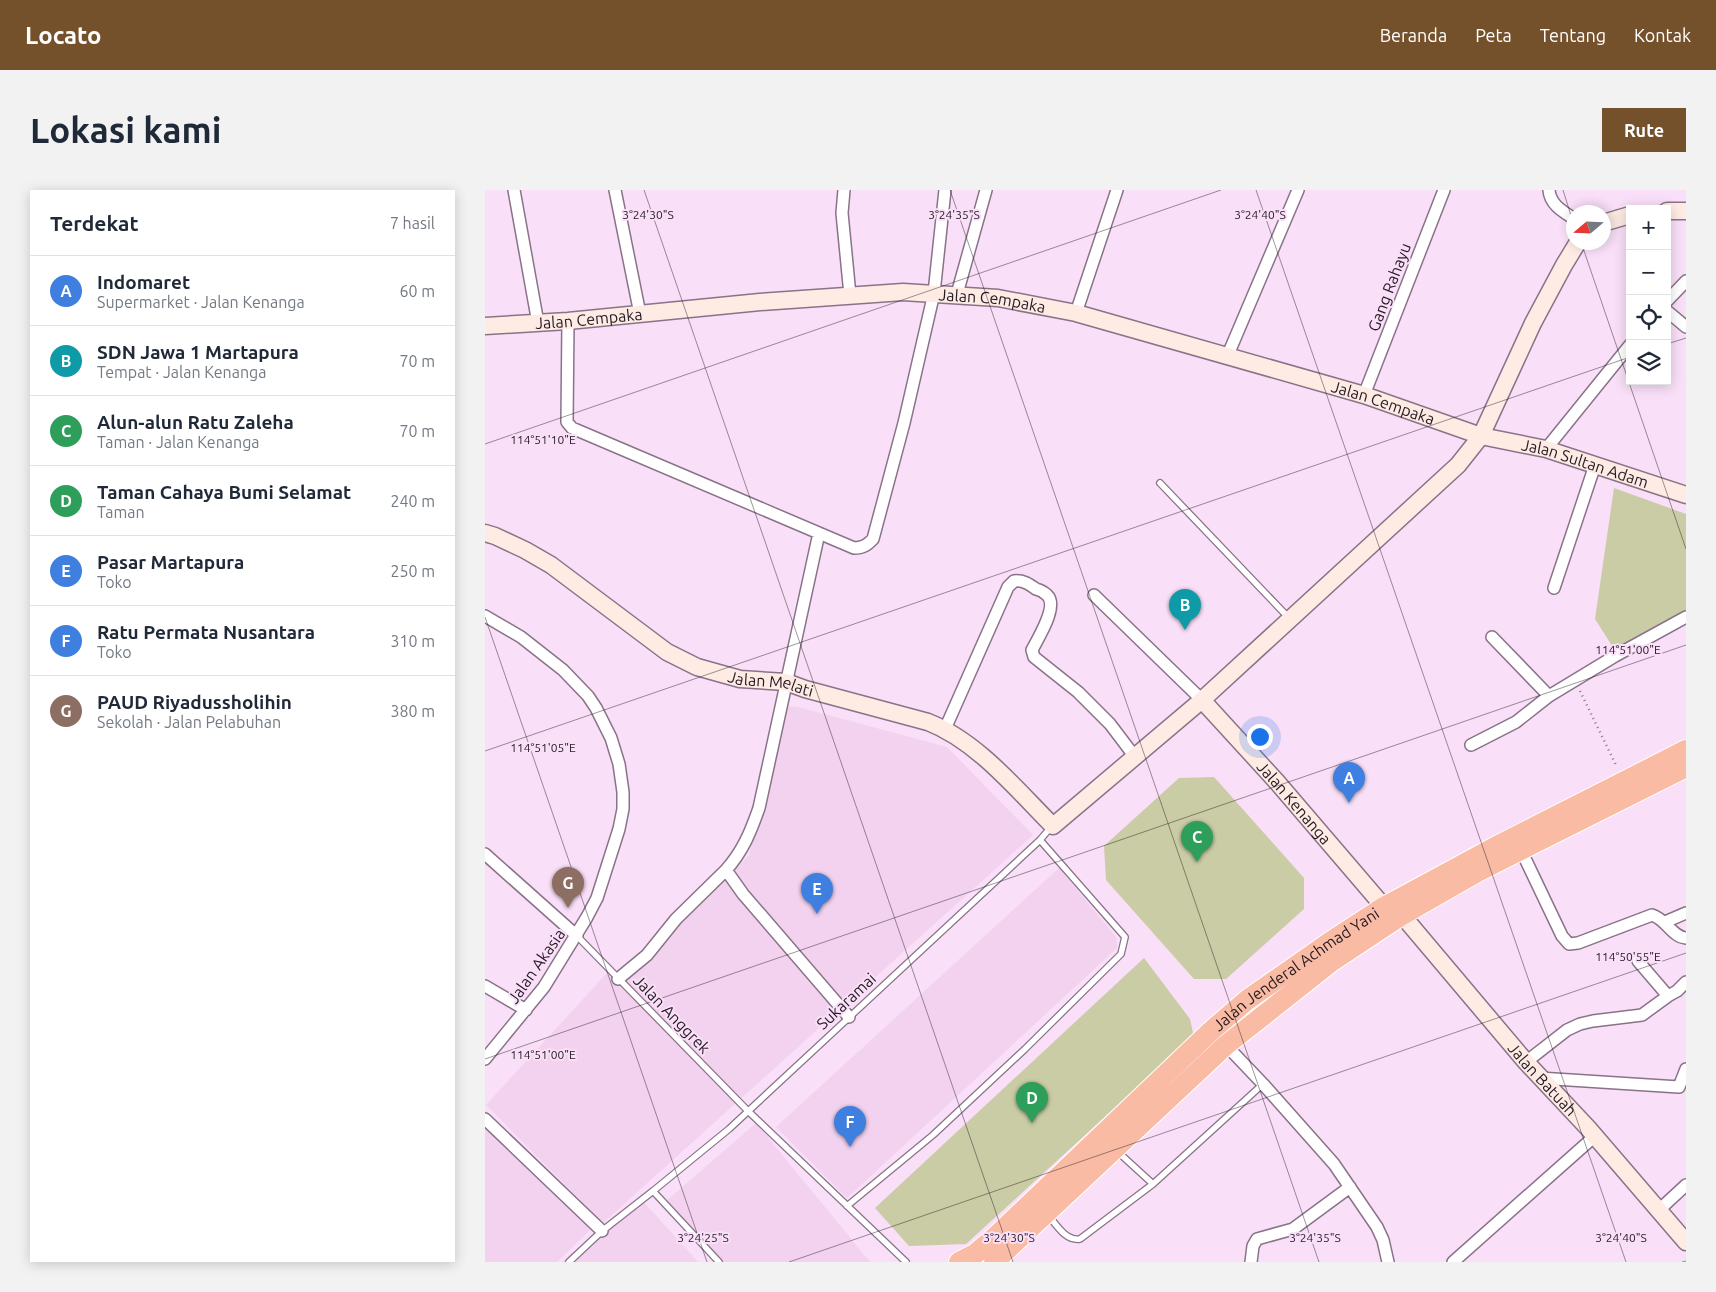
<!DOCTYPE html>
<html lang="id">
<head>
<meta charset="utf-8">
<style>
	:root { --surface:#fff; --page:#f2f2f3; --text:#1f2937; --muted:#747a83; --line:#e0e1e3; --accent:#75512b }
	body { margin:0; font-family:Ubuntu,sans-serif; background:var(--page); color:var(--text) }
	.controls { position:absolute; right:15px; top:15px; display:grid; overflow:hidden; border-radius:0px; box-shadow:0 2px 12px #0003 }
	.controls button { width:45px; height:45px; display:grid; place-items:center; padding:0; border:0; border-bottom:1px solid var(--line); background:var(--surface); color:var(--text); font:25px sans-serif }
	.compass { position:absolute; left:1081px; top:15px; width:45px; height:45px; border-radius:50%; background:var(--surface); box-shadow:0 2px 12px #0003; rotate:251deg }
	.you { position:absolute; left:774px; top:546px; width:18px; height:18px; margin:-12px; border:4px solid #fff; border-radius:50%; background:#1a73e8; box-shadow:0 0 0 8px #1a73e833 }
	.badge { display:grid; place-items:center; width:32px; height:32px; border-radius:50%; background:var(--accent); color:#fff; font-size:16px; font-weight:700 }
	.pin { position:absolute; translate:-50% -41px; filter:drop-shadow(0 1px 2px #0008) }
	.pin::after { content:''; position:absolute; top:26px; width:18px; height:15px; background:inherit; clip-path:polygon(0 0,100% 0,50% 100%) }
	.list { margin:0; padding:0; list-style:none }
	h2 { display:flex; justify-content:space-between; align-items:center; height:65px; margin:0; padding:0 20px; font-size:21px }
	h2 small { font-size:16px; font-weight:400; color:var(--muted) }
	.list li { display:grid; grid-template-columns:32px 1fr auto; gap:15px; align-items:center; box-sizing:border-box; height:70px; padding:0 20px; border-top:1px solid var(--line) }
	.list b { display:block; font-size:19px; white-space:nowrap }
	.list p { margin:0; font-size:16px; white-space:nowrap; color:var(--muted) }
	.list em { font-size:16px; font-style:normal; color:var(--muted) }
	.icon { flex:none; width:28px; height:28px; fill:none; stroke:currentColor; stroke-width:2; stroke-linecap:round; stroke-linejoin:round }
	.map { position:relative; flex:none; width:1201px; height:1072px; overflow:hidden; border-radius:0px }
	header { display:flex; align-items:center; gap:30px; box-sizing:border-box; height:70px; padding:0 25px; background:var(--accent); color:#fff }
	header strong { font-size:24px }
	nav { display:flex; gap:28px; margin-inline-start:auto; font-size:18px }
	.intro { display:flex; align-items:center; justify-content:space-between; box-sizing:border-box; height:120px; padding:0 30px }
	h1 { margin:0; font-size:35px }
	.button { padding:12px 22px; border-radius:0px; background:var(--accent); color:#fff; font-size:18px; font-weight:700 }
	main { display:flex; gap:30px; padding:0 30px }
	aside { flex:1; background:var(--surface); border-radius:0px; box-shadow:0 2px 12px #0003 }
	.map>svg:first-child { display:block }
</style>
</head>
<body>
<header>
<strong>Locato</strong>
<nav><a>Beranda</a><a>Peta</a><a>Tentang</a><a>Kontak</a></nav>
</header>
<div class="intro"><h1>Lokasi kami</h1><a class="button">Rute</a></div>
<main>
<aside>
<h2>Terdekat<small>7 hasil</small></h2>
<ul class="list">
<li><span class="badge" style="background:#3f7fe0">A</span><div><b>Indomaret</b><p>Supermarket · Jalan Kenanga</p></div><em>60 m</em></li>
<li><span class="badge" style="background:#0f9aa8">B</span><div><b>SDN Jawa 1 Martapura</b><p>Tempat · Jalan Kenanga</p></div><em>70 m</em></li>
<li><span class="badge" style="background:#2e9e5b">C</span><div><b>Alun-alun Ratu Zaleha</b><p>Taman · Jalan Kenanga</p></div><em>70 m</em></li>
<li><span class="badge" style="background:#2e9e5b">D</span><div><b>Taman Cahaya Bumi Selamat</b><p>Taman</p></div><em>240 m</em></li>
<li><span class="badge" style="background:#3f7fe0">E</span><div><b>Pasar Martapura</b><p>Toko</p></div><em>250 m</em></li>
<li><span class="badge" style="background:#3f7fe0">F</span><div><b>Ratu Permata Nusantara</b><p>Toko</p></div><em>310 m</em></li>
<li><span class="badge" style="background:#8d6e63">G</span><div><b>PAUD Riyadussholihin</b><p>Sekolah · Jalan Pelabuhan</p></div><em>380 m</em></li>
</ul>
</aside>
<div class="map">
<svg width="1201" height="1072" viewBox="0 0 1201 1072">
	<rect width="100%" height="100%" fill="#f9dff7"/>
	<path fill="#f2d2ef" d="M300,516L313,517L462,557L548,645L118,1033L1,915L122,783L134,793L264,665Z
		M574,678L631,747L632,758L362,1008L291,937Z
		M7,930L105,1040L72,1072H0V938Z
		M271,933L385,1072H234L179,1013Z
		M156,1009L213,1072H77L83,1066Z"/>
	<path fill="#c9cca4" d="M1129,298L1201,324V431L1185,428L1129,459L1110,429Z
		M729,587L819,688V719L741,789H709L621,690L619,656L694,588Z
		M659,768L705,829L708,843L706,848L481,1054L424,1056L390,1018Z"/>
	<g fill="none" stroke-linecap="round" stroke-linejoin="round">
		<defs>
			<path id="lane" d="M675,293L803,427
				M92,746L263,921L421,1072
				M633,962L668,994
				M168,1001L244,939L555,650L566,637
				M362,1016L448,945L540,859L636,764L640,747L555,650
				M564,1026C572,1036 581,1051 595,1049L668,994L778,894
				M84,1072L117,1041L168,1001L234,1072"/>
			<path id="street" d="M29,0L53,133
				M130,0L155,124
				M359,0L357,23L365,105
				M1064,0C1065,14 1077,21 1088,28
				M472,104L501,0
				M1182,111L1201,91
				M1182,121L1201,137
				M591,123L632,0
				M83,131L82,232L87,238L369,358C378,358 382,355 388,349L419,233L449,103L460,0
				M742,167L813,0
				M879,205L959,0
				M1061,259L1145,155
				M334,343L274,618C266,641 258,661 241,680L258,704L364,827
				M1069,398L1110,275
				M609,405L717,510
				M0,426L36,447L78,480L103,506L111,518L126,548L134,574L138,602V619L134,639L112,708L102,727L59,797L0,869
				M1064,506L1130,466L1201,427
				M460,539L523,397L529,391C538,390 544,394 551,399C555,400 559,402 562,405C574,416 553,448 547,460L549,467L593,502L625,534L650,567
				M986,555L1031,532L1064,506L1007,447
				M1036,660L1077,746L1084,754L1093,753L1167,725C1181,729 1187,747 1201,748
				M0,664L92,746
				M1180,732L1201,723
				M1153,771L1183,806
				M133,789L162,765L191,729L241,680
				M0,796L41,820
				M738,852L778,894L849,974L892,1037L898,1050L903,1072
				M1041,872L1082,840L1095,834L1108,831L1157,825L1183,806L1192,801L1201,792
				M1054,888L1194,897L1201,879
				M0,929L117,1041
				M1174,1020L1201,995
				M766,1072L768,1056L772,1049L808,1039L865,997
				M968,1072L1110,946"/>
			<g id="secondary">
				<path d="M1182,21H1201"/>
				<path d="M1118,33L1145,25"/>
				<path id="s1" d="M0,136L83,131L275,112L418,102L513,108L591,123L879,205L996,246L1061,259L1201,305"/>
				<path id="s2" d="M0,343L10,346L40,360L66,375L182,462L212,477L255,489L301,492L320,499L443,532C492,551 531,599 568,636L717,510L973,275L996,246L1048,133L1079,75L1093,52"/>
				<path id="s3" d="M717,510L792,592L899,717"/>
				<path id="s4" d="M917,725L1041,872L1103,938L1201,1052"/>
			</g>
			<g id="highway">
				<path id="s5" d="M474,1072L490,1064L509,1048L726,841L762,810L845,752L899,717L1010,657L1201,560"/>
				<path d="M509,1072L741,855L846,772L917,725L994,681L1201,577"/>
			</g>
		</defs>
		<use href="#lane" stroke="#897388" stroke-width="8"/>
		<use href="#street" stroke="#897388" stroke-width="14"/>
		<use href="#secondary" stroke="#897388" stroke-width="19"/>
		<use href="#highway" stroke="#fff" stroke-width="22"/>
		<path stroke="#867585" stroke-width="2.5" stroke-dasharray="1 4" stroke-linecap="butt" d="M1095,501L1132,577"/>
		<use href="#lane" stroke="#fff" stroke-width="5.5"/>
		<use href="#street" stroke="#fff" stroke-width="11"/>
		<use href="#secondary" stroke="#feebe4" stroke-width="16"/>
		<use href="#highway" stroke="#fabba4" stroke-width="20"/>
	</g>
	<path fill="none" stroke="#231a23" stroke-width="1" stroke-opacity="0.45" d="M159,0L528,1072M465,0L834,1072M771,0L1141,1072M1078,0L1088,32M1096,52L1201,359M1182,154L1201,148M0,254L736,0M0,427L222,1072M0,561L1145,167M0,869L1201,455M304,1072L1201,763M1197,1072L1201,1071"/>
	<g text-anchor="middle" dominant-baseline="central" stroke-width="4" stroke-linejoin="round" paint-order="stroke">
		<g font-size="16" fill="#231a23" stroke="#f9dff7">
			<text transform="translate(904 97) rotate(-69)">Gang Rahayu</text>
			<text stroke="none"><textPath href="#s1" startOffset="509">Jalan Cempaka</textPath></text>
			<text stroke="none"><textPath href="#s1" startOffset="104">Jalan Cempaka</textPath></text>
			<text stroke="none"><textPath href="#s1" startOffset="914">Jalan Cempaka</textPath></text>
			<text stroke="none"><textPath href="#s1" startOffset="1125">Jalan Sultan Adam</textPath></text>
			<text stroke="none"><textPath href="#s2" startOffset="328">Jalan Melati</textPath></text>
			<text stroke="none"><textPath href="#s3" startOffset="138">Jalan Kenanga</textPath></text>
			<text transform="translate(51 776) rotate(-55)">Jalan Akasia</text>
			<text stroke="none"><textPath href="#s5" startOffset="448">Jalan Jenderal Achmad Yani</textPath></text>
			<text transform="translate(361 811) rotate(-43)">Sukaramai</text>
			<text transform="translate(187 824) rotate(46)">Jalan Anggrek</text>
			<text stroke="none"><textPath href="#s4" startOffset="216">Jalan Batuah</textPath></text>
		</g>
	</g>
	<g font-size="12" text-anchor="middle" fill="#231a23" stroke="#f9dff7" stroke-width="4" stroke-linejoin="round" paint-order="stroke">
		<text x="163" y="29">3°24'30"S</text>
		<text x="469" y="29">3°24'35"S</text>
		<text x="775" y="29">3°24'40"S</text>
		<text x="58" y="254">114°51'10"E</text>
		<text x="1143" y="464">114°51'00"E</text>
		<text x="58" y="562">114°51'05"E</text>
		<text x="1143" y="771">114°50'55"E</text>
		<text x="58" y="869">114°51'00"E</text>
		<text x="218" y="1052">3°24'25"S</text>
		<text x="524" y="1052">3°24'30"S</text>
		<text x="830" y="1052">3°24'35"S</text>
		<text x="1136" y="1052">3°24'40"S</text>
	</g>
</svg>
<div class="controls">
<button>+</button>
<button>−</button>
<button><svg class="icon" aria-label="locate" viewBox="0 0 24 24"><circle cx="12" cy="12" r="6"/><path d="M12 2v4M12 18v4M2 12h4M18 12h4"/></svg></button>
<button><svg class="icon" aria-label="layers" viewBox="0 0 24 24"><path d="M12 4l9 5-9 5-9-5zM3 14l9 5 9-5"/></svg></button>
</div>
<svg class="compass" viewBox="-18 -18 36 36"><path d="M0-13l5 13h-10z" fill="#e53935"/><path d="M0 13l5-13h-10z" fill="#747a83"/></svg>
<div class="you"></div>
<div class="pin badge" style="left:864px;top:613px;background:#3f7fe0">A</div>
<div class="pin badge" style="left:700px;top:440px;background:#0f9aa8">B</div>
<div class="pin badge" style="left:712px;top:672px;background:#2e9e5b">C</div>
<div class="pin badge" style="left:547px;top:933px;background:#2e9e5b">D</div>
<div class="pin badge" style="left:332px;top:724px;background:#3f7fe0">E</div>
<div class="pin badge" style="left:365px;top:957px;background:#3f7fe0">F</div>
<div class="pin badge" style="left:83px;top:718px;background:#8d6e63">G</div>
</div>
</main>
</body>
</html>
